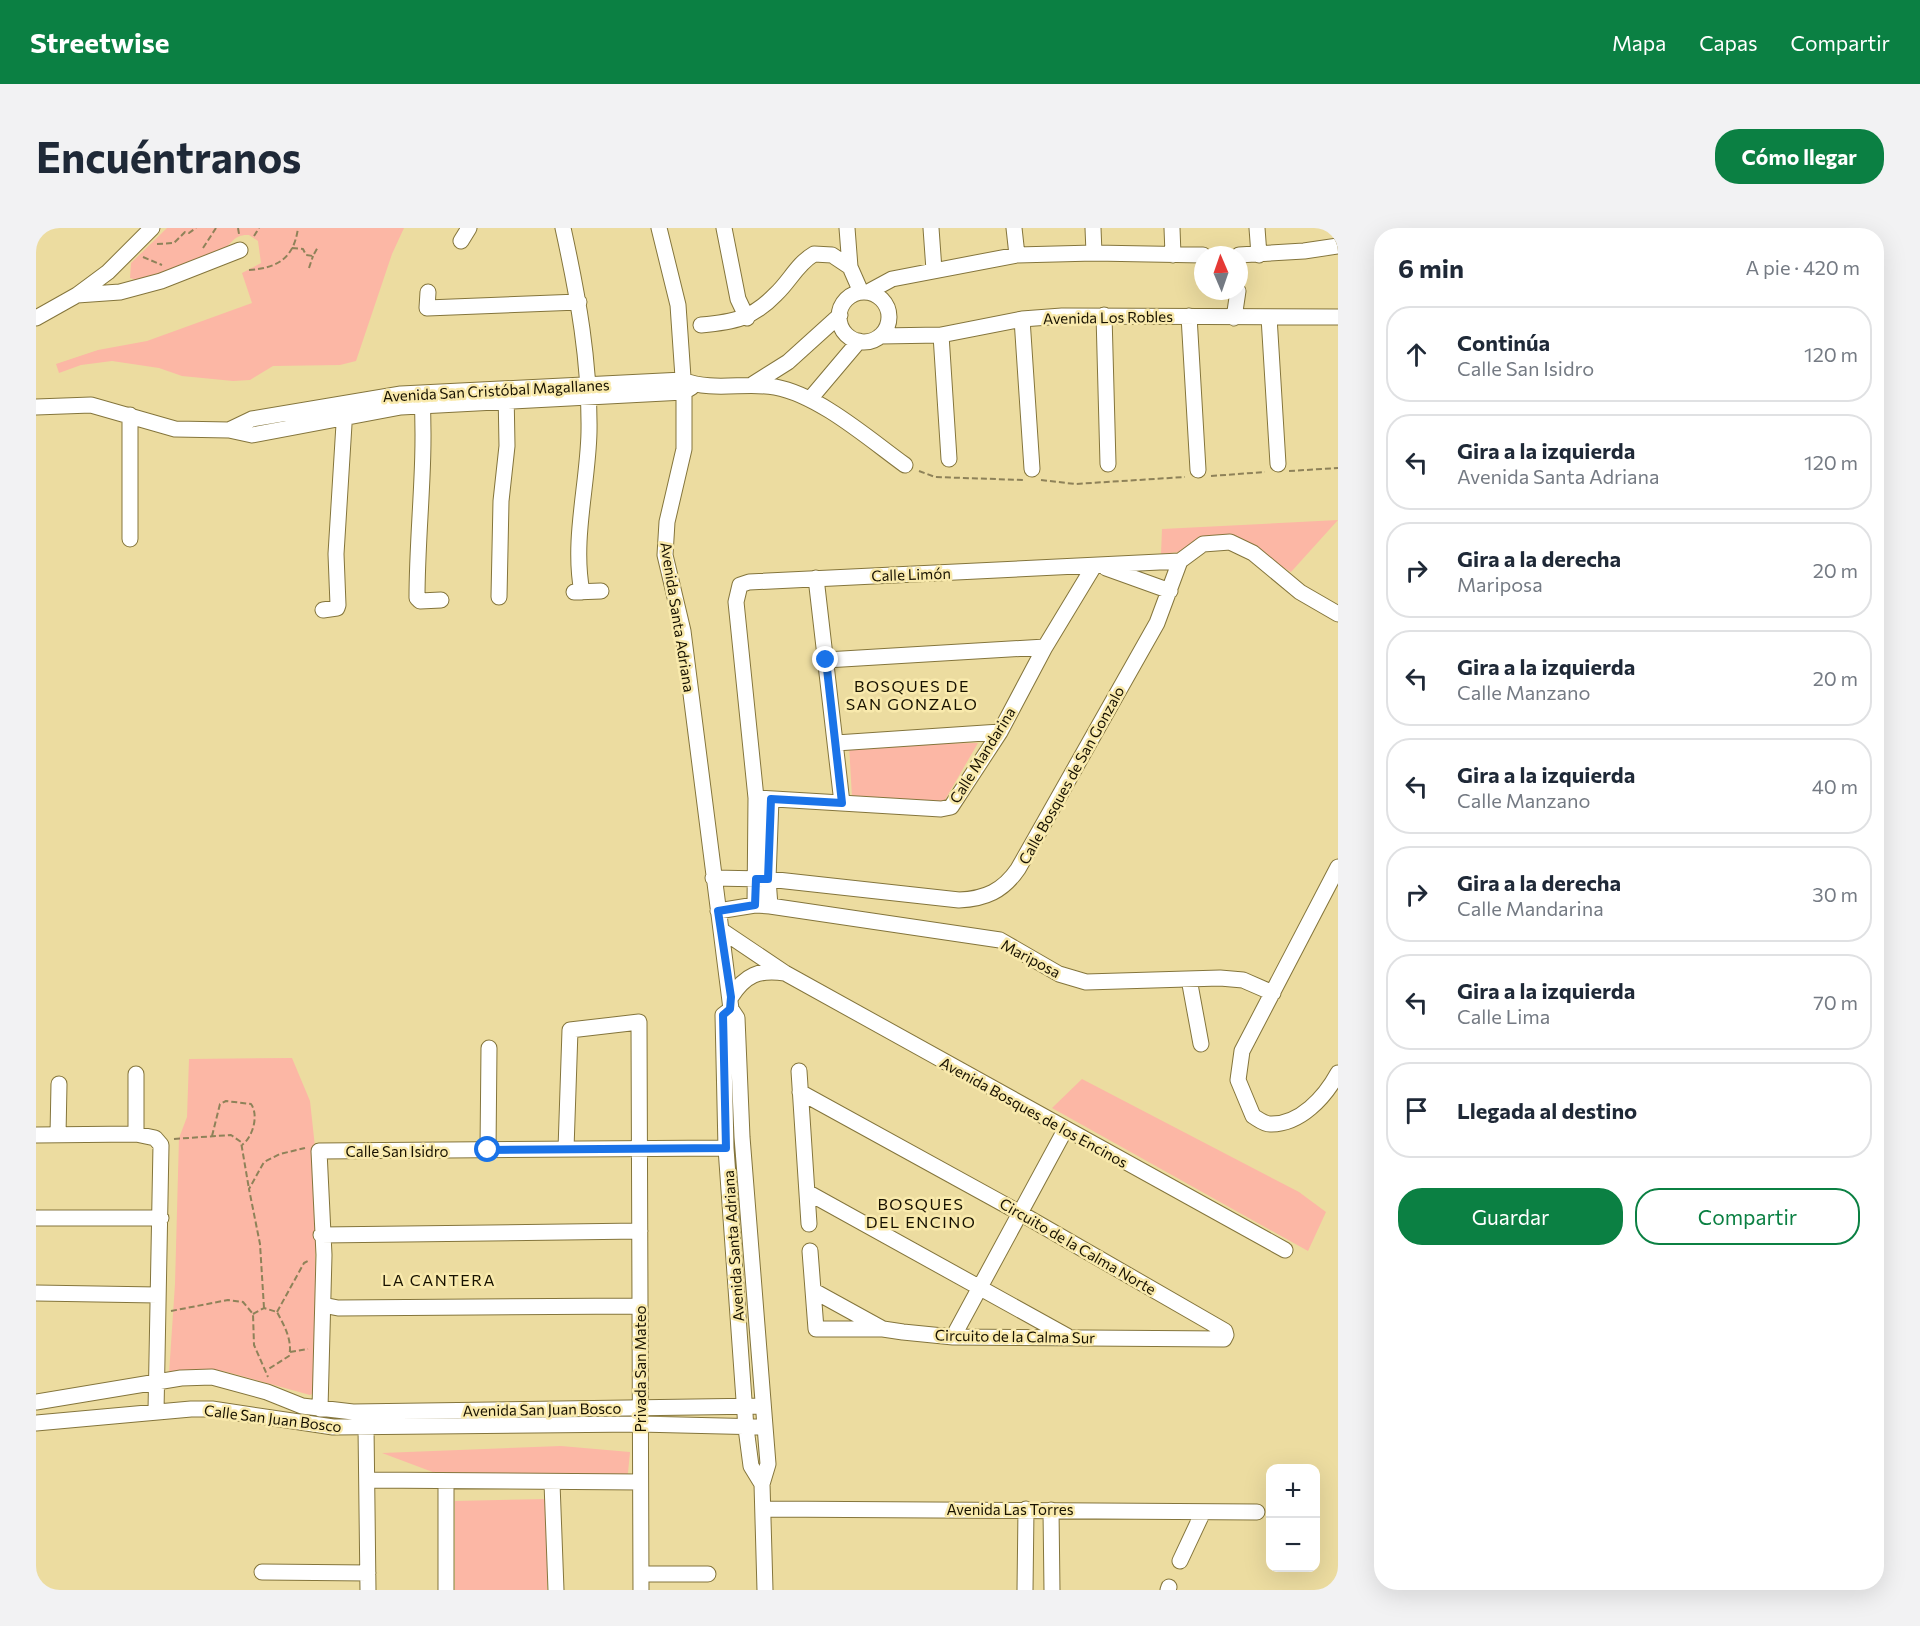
<!DOCTYPE html>
<html lang="es">
<head>
<meta charset="utf-8">
<style>
	:root { --surface:#fff; --page:#f2f2f3; --text:#1f2937; --muted:#747a83; --line:#e0e1e3; --accent:#0b8043 }
	body { margin:0; font-family:Commissioner,sans-serif; background:var(--page); color:var(--text) }
	.controls { position:absolute; right:18px; bottom:18px; display:grid; overflow:hidden; border-radius:12px; box-shadow:0 6px 24px #0002 }
	.controls button { width:54px; height:54px; display:grid; place-items:center; padding:0; border:0; border-bottom:2px solid var(--line); background:var(--surface); color:var(--text); font:30px sans-serif }
	.compass { position:absolute; left:1158px; top:18px; width:54px; height:54px; border-radius:50%; background:var(--surface); box-shadow:0 6px 24px #0002; rotate:358deg }
	.stop { position:absolute; width:18px; height:18px; margin:-14px; border:4px solid #1a73e8; border-radius:50%; background:#fff }
	.stop.end { background:#1a73e8; border-color:#fff; box-shadow:0 2px 6px #0008 }
	.list { margin:0; padding:0; list-style:none }
	h2 { display:flex; justify-content:space-between; align-items:center; height:78px; margin:0; padding:0 24px; font-size:26px }
	h2 small { font-size:20px; font-weight:400; color:var(--muted) }
	.list li { display:grid; grid-template-columns:39px 1fr auto; gap:18px; align-items:center; box-sizing:border-box; height:96px; margin:0 12px 12px; padding:0 12px; border:2px solid var(--line); border-radius:24px }
	.list b { display:block; font-size:22px; white-space:nowrap }
	.list p { margin:0; font-size:20px; white-space:nowrap; color:var(--muted) }
	.list em { font-size:20px; font-style:normal; color:var(--muted) }
	.actions { display:flex; gap:12px; padding:18px 24px }
	.actions a { flex:1; padding:14px 0; border:2px solid var(--accent); border-radius:24px; text-align:center; font-size:21px; color:var(--accent) }
	.actions .main { background:var(--accent); color:#fff }
	.icon { flex:none; width:33px; height:33px; fill:none; stroke:currentColor; stroke-width:2; stroke-linecap:round; stroke-linejoin:round }
	.map { position:relative; flex:none; width:1302px; height:1362px; overflow:hidden; border-radius:24px }
	header { display:flex; align-items:center; gap:36px; box-sizing:border-box; height:84px; padding:0 30px; background:var(--accent); color:#fff }
	header strong { font-size:28px }
	nav { display:flex; gap:33px; margin-inline-start:auto; font-size:21px }
	.intro { display:flex; align-items:center; justify-content:space-between; box-sizing:border-box; height:144px; padding:0 36px }
	h1 { margin:0; font-size:42px }
	.button { padding:15px 27px; border-radius:24px; background:var(--accent); color:#fff; font-size:21px; font-weight:700 }
	main { display:flex; gap:36px; padding:0 36px }
	aside { flex:1; background:var(--surface); border-radius:24px; box-shadow:0 6px 24px #0002 }
	.map>svg:first-child { display:block }
</style>
</head>
<body>
<header>
<strong>Streetwise</strong>
<nav><a>Mapa</a><a>Capas</a><a>Compartir</a></nav>
</header>
<div class="intro"><h1>Encuéntranos</h1><a class="button">Cómo llegar</a></div>
<main>
<div class="map">
<svg width="1302" height="1362" viewBox="0 0 1302 1362">
	<rect width="100%" height="100%" fill="#ecdca0"/>
	<path fill="#fcb7a5" d="M131,0H368L356,26L320,133L304,137L237,138L214,152L197,153L146,148L123,140L76,133L45,137L23,145L20,136L62,122L111,113L216,75L206,45L225,35L222,13L213,7C198,6 197,15 186,22C166,34 124,44 101,52L94,50L95,35Z
		M1302,292L1255,344L1204,314L1168,310L1143,324L1125,326L1126,301Z
		M942,515L906,577L816,569L813,517Z
		M256,830L274,873L280,928L278,1165L274,1167L187,1143L133,1146L139,1056L143,910L151,889L153,831Z
		M1046,851L1263,964L1290,984L1272,1023L1016,880Z
		M525,1218L594,1224L591,1255L418,1252L346,1225Z
		M511,1271V1362H419V1273Z"/>
	<g fill="none" stroke-linecap="round" stroke-linejoin="round">
		<defs>
			<path id="minor" d="M527,0C542,68 554,134 553,204C552,256 536,312 546,364
				M623,0L642,77L648,164V221L631,294L629,327L647,403L695,781L701,790L706,909L732,1236L726,1256L729,1362
				M688,0L702,71L711,90
				M811,0L814,39L825,64
				M895,0L898,42
				M978,0L981,27
				M1057,0L1058,25
				M1136,0L1137,27
				M1221,0L1223,27
				M425,13L433,0
				M1203,27L1268,23L1302,18
				M392,64L391,80L543,74
				M832,64L856,51L981,27L1058,25L1167,27
				M803 89a25 25 0 1 1 50 0a25 25 0 1 1-50 0Z
				M41,67L72,44L116,0
				M1068,87L1072,236
				M1153,88L1162,242
				M1233,89L1242,236
				M0,90L41,67L84,64L125,53L204,22
				M1198,90L1202,63
				M986,91L996,241
				M665,97C698,94 716,91 740,66C754,53 761,36 778,26L796,27L814,39
				M905,107L913,231
				M844,108L905,107L986,91L1026,88L1302,89
				M717,156L752,134L804,87
				M386,170C390,237 381,303 381,370L384,373L405,372
				M774,171L823,113
				M0,179L55,177L139,201L193,202L216,207L365,179L648,164L656,159
				M94,187V311
				M193,202L216,191L365,166L647,152C675,164 709,154 739,159C783,167 833,211 869,237
				M1070,340L1134,363
				M780,350L806,575
				M538,364L565,363
				M463,369L465,273L471,218L470,162
				M287,382L301,380L302,377L300,326L309,180
				M790,432L1009,419
				M800,515L964,504
				M720,570L905,581L915,579L964,504L1009,419L1058,338
				M1302,639L1206,823L1202,852L1217,888C1222,891 1228,896 1234,896C1264,897 1289,869 1302,845
				M677,650L732,651L923,672C949,671 967,663 982,641L1121,395L1144,333L1167,316L1194,314L1217,325L1264,364L1302,386
				M719,677L720,570L700,374L704,357L713,354L1144,333
				M734,678L732,651L735,571
				M682,683L719,677L734,678L964,712L1023,746L1050,754L1184,750L1207,752L1237,765
				M685,702L749,745L1249,1022
				M1153,751L1165,816
				M695,769C709,747 723,741 749,745
				M695,781L687,787L690,920L710,1200L715,1238L726,1256
				M763,843L773,996
				M764,864L984,985L1189,1103L1190,1107L1188,1111L917,1109L867,1104L847,1101L778,1063
				M100,906V846
				M0,907L100,906L119,910L125,917L120,1183
				M22,907L23,856
				M530,921L534,802L603,794L605,1362
				M452,922L453,820
				M771,964L1031,1108
				M0,990H125
				M285,1007L604,1003
				M774,1023L780,1101H844
				M0,1065L121,1067
				M287,1077L302,1080L604,1078
				M917,1109L1029,902
				M0,1174L145,1150L176,1149L231,1164L266,1178L317,1184L726,1178
				M284,1181L288,1027L283,923L690,920
				M0,1195L155,1181H176L297,1199L603,1196L728,1199
				M330,1199L332,1362
				M331,1252L604,1254
				M516,1255L520,1362
				M727,1281L1221,1284
				M1015,1282L1016,1362
				M1144,1333L1167,1284
				M226,1344L332,1345
				M605,1346H672
				M410,1362V1255
				M989,1362L990,1281
				M1132,1362L1133,1359"/>
		</defs>
		<use href="#minor" stroke="#84753c" stroke-width="17"/>
		<path stroke="#8e8259" stroke-width="2" stroke-dasharray="6 3" stroke-linecap="butt" d="M202,0L203,6
			M218,8L223,0
			M121,16L138,15L149,4L153,5L160,0
			M167,20L180,0
			M256,20L267,21L270,27L277,28L282,19
			M107,29L126,37
			M273,40L277,28
			M213,42C242,40 258,30 262,0
			M883,243L899,249L987,252
			M1253,243L1302,240
			M1175,248L1229,244
			M1005,252L1039,256L1149,249
			M176,908L184,876L190,873L215,876C223,887 217,909 206,917
			M138,911L195,907L205,914L213,961
			M228,1080L224,1016L213,961L228,934L244,926L269,920
			M135,1083L192,1072L207,1074L217,1086L218,1117L232,1149
			M241,1084L268,1035L274,1032
			M217,1086L228,1080L241,1084C248,1097 257,1113 253,1128L231,1142
			M254,1124L272,1121"/>
		<use href="#minor" stroke="#fff" stroke-width="15"/>
	</g>
	<g fill="none" stroke-linecap="round" stroke-linejoin="round">
		<path stroke="#1a73e8" stroke-width="8" d="M452,922L690,920L687,787L694,781L695,769L682,683L719,677L720,651H732L735,571L806,575L790,432"/>
	</g>
	<g text-anchor="middle" dominant-baseline="central" stroke-width="5" stroke-linejoin="round" paint-order="stroke">
		<g font-size="15" fill="#181200" stroke="#f9eaad">
			<text transform="translate(1072 89) rotate(-1)">Avenida Los Robles</text>
			<text transform="translate(460 162) rotate(-3)">Avenida San Cristóbal Magallanes</text>
			<text transform="translate(875 346) rotate(-2)">Calle Limón</text>
			<text transform="translate(642 389) rotate(81)">Avenida Santa Adriana</text>
			<text transform="translate(946 527) rotate(-58)">Calle Mandarina</text>
			<text transform="translate(1035 547) rotate(-61)">Calle Bosques de San Gonzalo</text>
			<text transform="translate(995 730) rotate(28)">Mariposa</text>
			<text transform="translate(998 884) rotate(29)">Avenida Bosques de los Encinos</text>
			<text x="361" y="923">Calle San Isidro</text>
			<text transform="translate(697 1018) rotate(-94)">Avenida Santa Adriana</text>
			<text transform="translate(1042 1018) rotate(30)">Circuito de la Calma Norte</text>
			<text transform="translate(979 1108) rotate(1)">Circuito de la Calma Sur</text>
			<text transform="translate(604 1141) rotate(-90)">Privada San Mateo</text>
			<text transform="translate(506 1181) rotate(-1)">Avenida San Juan Bosco</text>
			<text transform="translate(237 1190) rotate(7)">Calle San Juan Bosco</text>
			<text x="974" y="1281">Avenida Las Torres</text>
		</g>
		<g font-size="16" letter-spacing="1.5" fill="#181200" stroke="#f9eaad">
			<text x="876" y="457">BOSQUES DE<tspan x="876" dy="18">SAN GONZALO</tspan></text>
			<text x="885" y="975">BOSQUES<tspan x="885" dy="18">DEL ENCINO</tspan></text>
			<text x="403" y="1051">LA CANTERA</text>
		</g>
	</g>
</svg>
<div class="controls">
<button>+</button>
<button>−</button>
</div>
<svg class="compass" viewBox="-18 -18 36 36"><path d="M0-13l5 13h-10z" fill="#e53935"/><path d="M0 13l5-13h-10z" fill="#747a83"/></svg>
<div class="stop" style="left:452px;top:922px"></div>
<div class="stop end" style="left:790px;top:432px"></div>
</div>
<aside>
<h2>6 min<small>A pie · 420 m</small></h2>
<ul class="list">
<li><svg class="icon" aria-label="ahead" viewBox="0 0 24 24"><path d="M12 20V5M6 11l6-6 6 6"/></svg><div><b>Continúa</b><p>Calle San Isidro</p></div><em>120 m</em></li>
<li><svg class="icon" aria-label="left" viewBox="0 0 24 24"><path d="M17 20v-9H6M10 6l-5 5 5 5"/></svg><div><b>Gira a la izquierda</b><p>Avenida Santa Adriana</p></div><em>120 m</em></li>
<li><svg class="icon" aria-label="right" viewBox="0 0 24 24"><path d="M7 20v-9h11M14 6l5 5-5 5"/></svg><div><b>Gira a la derecha</b><p>Mariposa</p></div><em>20 m</em></li>
<li><svg class="icon" aria-label="left" viewBox="0 0 24 24"><path d="M17 20v-9H6M10 6l-5 5 5 5"/></svg><div><b>Gira a la izquierda</b><p>Calle Manzano</p></div><em>20 m</em></li>
<li><svg class="icon" aria-label="left" viewBox="0 0 24 24"><path d="M17 20v-9H6M10 6l-5 5 5 5"/></svg><div><b>Gira a la izquierda</b><p>Calle Manzano</p></div><em>40 m</em></li>
<li><svg class="icon" aria-label="right" viewBox="0 0 24 24"><path d="M7 20v-9h11M14 6l5 5-5 5"/></svg><div><b>Gira a la derecha</b><p>Calle Mandarina</p></div><em>30 m</em></li>
<li><svg class="icon" aria-label="left" viewBox="0 0 24 24"><path d="M17 20v-9H6M10 6l-5 5 5 5"/></svg><div><b>Gira a la izquierda</b><p>Calle Lima</p></div><em>70 m</em></li>
<li><svg class="icon" aria-label="arrive" viewBox="0 0 24 24"><path d="M6 21V4h12l-3 4 3 4H6"/></svg><div><b>Llegada al destino</b></div></li>
</ul>
<div class="actions"><a class="main">Guardar</a><a>Compartir</a></div>
</aside>
</main>
</body>
</html>
